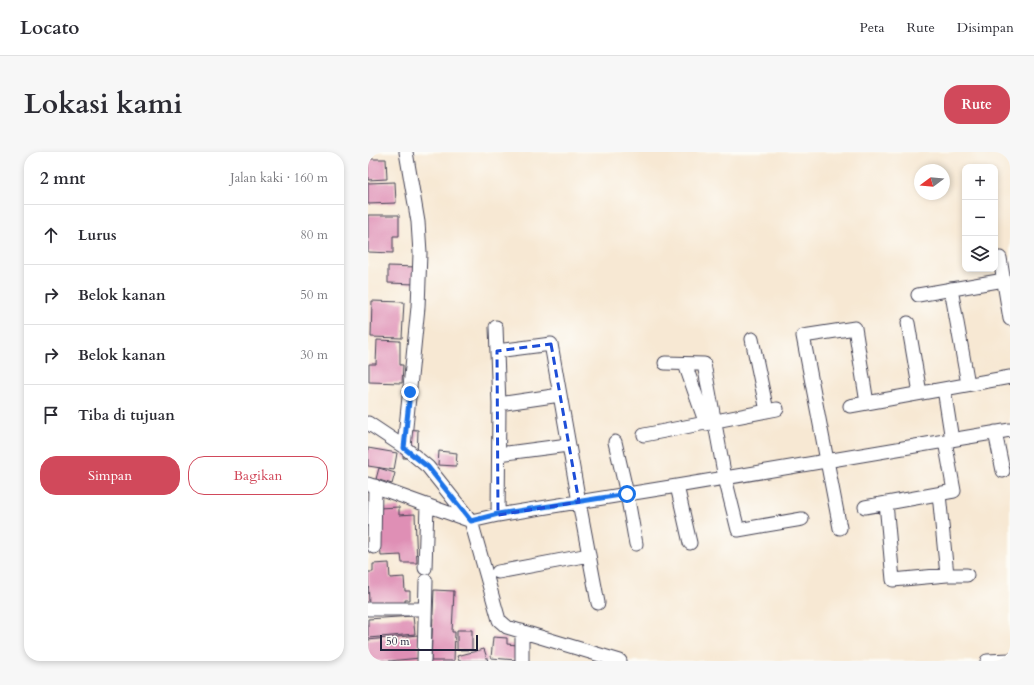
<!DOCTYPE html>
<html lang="id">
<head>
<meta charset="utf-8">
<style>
	:root { --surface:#fff; --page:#f7f7f7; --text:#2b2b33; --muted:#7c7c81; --line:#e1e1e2; --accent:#d1495b }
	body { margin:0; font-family:Cardo,serif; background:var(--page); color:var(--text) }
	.controls { position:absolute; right:12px; top:12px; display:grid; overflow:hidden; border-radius:8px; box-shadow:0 2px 6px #0003 }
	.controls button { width:36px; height:36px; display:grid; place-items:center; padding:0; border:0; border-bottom:1px solid var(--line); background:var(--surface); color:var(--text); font:20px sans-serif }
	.compass { position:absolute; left:546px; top:12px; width:36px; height:36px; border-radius:50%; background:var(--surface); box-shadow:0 2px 6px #0003; rotate:254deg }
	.scale { position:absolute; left:12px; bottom:10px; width:98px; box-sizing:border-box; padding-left:4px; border:2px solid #22223b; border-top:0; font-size:11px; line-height:14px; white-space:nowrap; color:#22223b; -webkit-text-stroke:3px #fdfcf7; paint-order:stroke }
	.stop { position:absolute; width:12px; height:12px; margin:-9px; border:3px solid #1a73e8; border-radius:50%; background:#fff }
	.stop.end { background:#1a73e8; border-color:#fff; box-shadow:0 1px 4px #0008 }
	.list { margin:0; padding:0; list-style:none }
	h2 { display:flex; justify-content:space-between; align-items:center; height:52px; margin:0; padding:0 16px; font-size:17px }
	h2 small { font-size:13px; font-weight:400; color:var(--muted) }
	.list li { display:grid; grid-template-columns:26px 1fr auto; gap:12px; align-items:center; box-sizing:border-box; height:60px; padding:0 16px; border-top:1px solid var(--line) }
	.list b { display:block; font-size:15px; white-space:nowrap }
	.list em { font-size:13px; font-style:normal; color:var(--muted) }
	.actions { display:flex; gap:8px; padding:12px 16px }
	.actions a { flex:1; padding:9px 0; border:1px solid var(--accent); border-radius:16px; text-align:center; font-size:14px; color:var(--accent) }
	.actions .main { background:var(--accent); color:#fff }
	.icon { flex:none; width:22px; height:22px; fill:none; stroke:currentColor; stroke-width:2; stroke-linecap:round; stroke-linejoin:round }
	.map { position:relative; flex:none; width:642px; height:509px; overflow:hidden; border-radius:16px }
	header { display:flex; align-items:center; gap:24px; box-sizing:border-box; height:56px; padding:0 20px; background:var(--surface); border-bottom:1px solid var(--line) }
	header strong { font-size:19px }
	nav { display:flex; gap:22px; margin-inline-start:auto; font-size:14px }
	.intro { display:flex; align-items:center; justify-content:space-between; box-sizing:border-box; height:96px; padding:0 24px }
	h1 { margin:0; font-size:28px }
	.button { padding:10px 18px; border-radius:16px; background:var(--accent); color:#fff; font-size:14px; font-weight:700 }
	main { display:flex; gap:24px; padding:0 24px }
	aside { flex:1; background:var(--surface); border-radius:16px; box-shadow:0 2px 6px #0003 }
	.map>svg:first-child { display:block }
</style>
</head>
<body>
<header>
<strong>Locato</strong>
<nav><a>Peta</a><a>Rute</a><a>Disimpan</a></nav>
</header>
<div class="intro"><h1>Lokasi kami</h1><a class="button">Rute</a></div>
<main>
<aside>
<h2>2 mnt<small>Jalan kaki · 160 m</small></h2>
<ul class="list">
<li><svg class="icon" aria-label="ahead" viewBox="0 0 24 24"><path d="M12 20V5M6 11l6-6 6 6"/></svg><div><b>Lurus</b></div><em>80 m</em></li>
<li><svg class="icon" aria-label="right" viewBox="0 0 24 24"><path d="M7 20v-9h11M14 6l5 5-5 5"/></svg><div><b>Belok kanan</b></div><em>50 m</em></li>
<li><svg class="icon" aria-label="right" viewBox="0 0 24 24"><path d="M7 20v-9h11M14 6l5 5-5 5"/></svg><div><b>Belok kanan</b></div><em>30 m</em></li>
<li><svg class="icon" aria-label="arrive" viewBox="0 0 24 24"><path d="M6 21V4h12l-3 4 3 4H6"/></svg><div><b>Tiba di tujuan</b></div></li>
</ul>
<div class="actions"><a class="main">Simpan</a><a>Bagikan</a></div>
</aside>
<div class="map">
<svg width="642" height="509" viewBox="0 0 642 509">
	<rect width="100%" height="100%" fill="#fdfcf7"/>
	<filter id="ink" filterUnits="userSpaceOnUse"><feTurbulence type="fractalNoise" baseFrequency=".025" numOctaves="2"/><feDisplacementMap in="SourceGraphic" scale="8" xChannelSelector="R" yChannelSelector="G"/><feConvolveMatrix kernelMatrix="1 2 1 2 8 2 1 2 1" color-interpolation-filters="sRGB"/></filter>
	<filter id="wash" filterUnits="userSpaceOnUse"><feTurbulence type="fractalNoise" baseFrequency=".012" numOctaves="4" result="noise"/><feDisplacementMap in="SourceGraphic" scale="16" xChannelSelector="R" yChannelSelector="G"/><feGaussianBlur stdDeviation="0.9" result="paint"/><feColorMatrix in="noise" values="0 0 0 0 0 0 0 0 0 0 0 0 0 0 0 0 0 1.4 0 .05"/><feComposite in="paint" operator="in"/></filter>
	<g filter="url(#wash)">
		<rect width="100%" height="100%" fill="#f7e8d3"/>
		<g id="blocks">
			<path fill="#df8fb5" d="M0,7H18L19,27L0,28Z
				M27,30L28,51L0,52V31Z
				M0,63H31V84H25V101L0,100Z
				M20,114L48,115L47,132L20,131Z
				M4,149L36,150L34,186L3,185Z
				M9,188L32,189V213H35L34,231L1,230V212H8Z
				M37,277L50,278L49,306H35Z
				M0,296L29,301L26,318L0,314Z
				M71,299L89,301L88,314L70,313Z
				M11,316L27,321L24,332L8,327Z
				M31,355V363L47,362L49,411H34L33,403L13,404L10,356Z
				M21,411L22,426L36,425L37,439H42V448H37V452L1,454L0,420H5V412Z
				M66,438L86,439L84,480H87L86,509H63Z
				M45,464L47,482L0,486V467Z
				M89,478H104V498H89Z
				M50,483L52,506L21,509H0V488Z
				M125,485L139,486V492L149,493L148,508L123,506Z
				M116,497L120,509H91L89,504Z"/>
		</g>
	</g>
	<g filter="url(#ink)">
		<use href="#blocks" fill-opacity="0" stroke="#424052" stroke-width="1"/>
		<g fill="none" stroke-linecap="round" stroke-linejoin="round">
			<defs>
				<path id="minor" d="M632,106L642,167
					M583,137L600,232
					M550,143L636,128
					M540,171L552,241
					M128,175L131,252L130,363
					M384,187L399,259
					M129,199L183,192L211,350L230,451
					M297,211L336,212L357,326L370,378L434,367
					M317,212L338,272
					M576,237L584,288
					M131,252L192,243
					M482,254L642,225
					M0,271L36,295L60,315L103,369L130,363L309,334L642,278
					M627,280L635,319
					M276,283L409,257
					M247,290L259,342L268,392
					M36,295L50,155L52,101L50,70L38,0
					M131,302L200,293
					M0,332L103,369L131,468L139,475L252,509
					M309,334L322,391
					M518,351L525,428L579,423L571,342
					M497,355L586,339L577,289
					M472,376L435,184L487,176L499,251
					M6,395L7,334
					M57,416L59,353
					M130,420L221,403
					M579,423H599
					M0,457H57
					M56,509L58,429
					M154,509V479
					M619,509L642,508"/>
			</defs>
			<use href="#minor" stroke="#424052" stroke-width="15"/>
			<use href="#minor" stroke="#fff" stroke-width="13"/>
		</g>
	</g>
	<g fill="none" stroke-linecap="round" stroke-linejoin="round" filter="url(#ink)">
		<path stroke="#1a73e8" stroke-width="5" d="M42,240L36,296L60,315L103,369L130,362L259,342"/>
	</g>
	<path fill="none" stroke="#1d4ed8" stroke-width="3" stroke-dasharray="8 5" stroke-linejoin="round" d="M183,192L211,350L130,363L129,199Z"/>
</svg>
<div class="controls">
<button>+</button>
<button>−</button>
<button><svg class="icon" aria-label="layers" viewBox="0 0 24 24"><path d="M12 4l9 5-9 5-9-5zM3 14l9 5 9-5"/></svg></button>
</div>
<svg class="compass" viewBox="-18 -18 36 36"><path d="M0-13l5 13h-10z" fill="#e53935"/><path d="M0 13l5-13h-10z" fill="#7c7c81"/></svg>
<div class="scale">50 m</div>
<div class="stop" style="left:259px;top:342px"></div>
<div class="stop end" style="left:42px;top:240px"></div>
</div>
</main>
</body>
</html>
